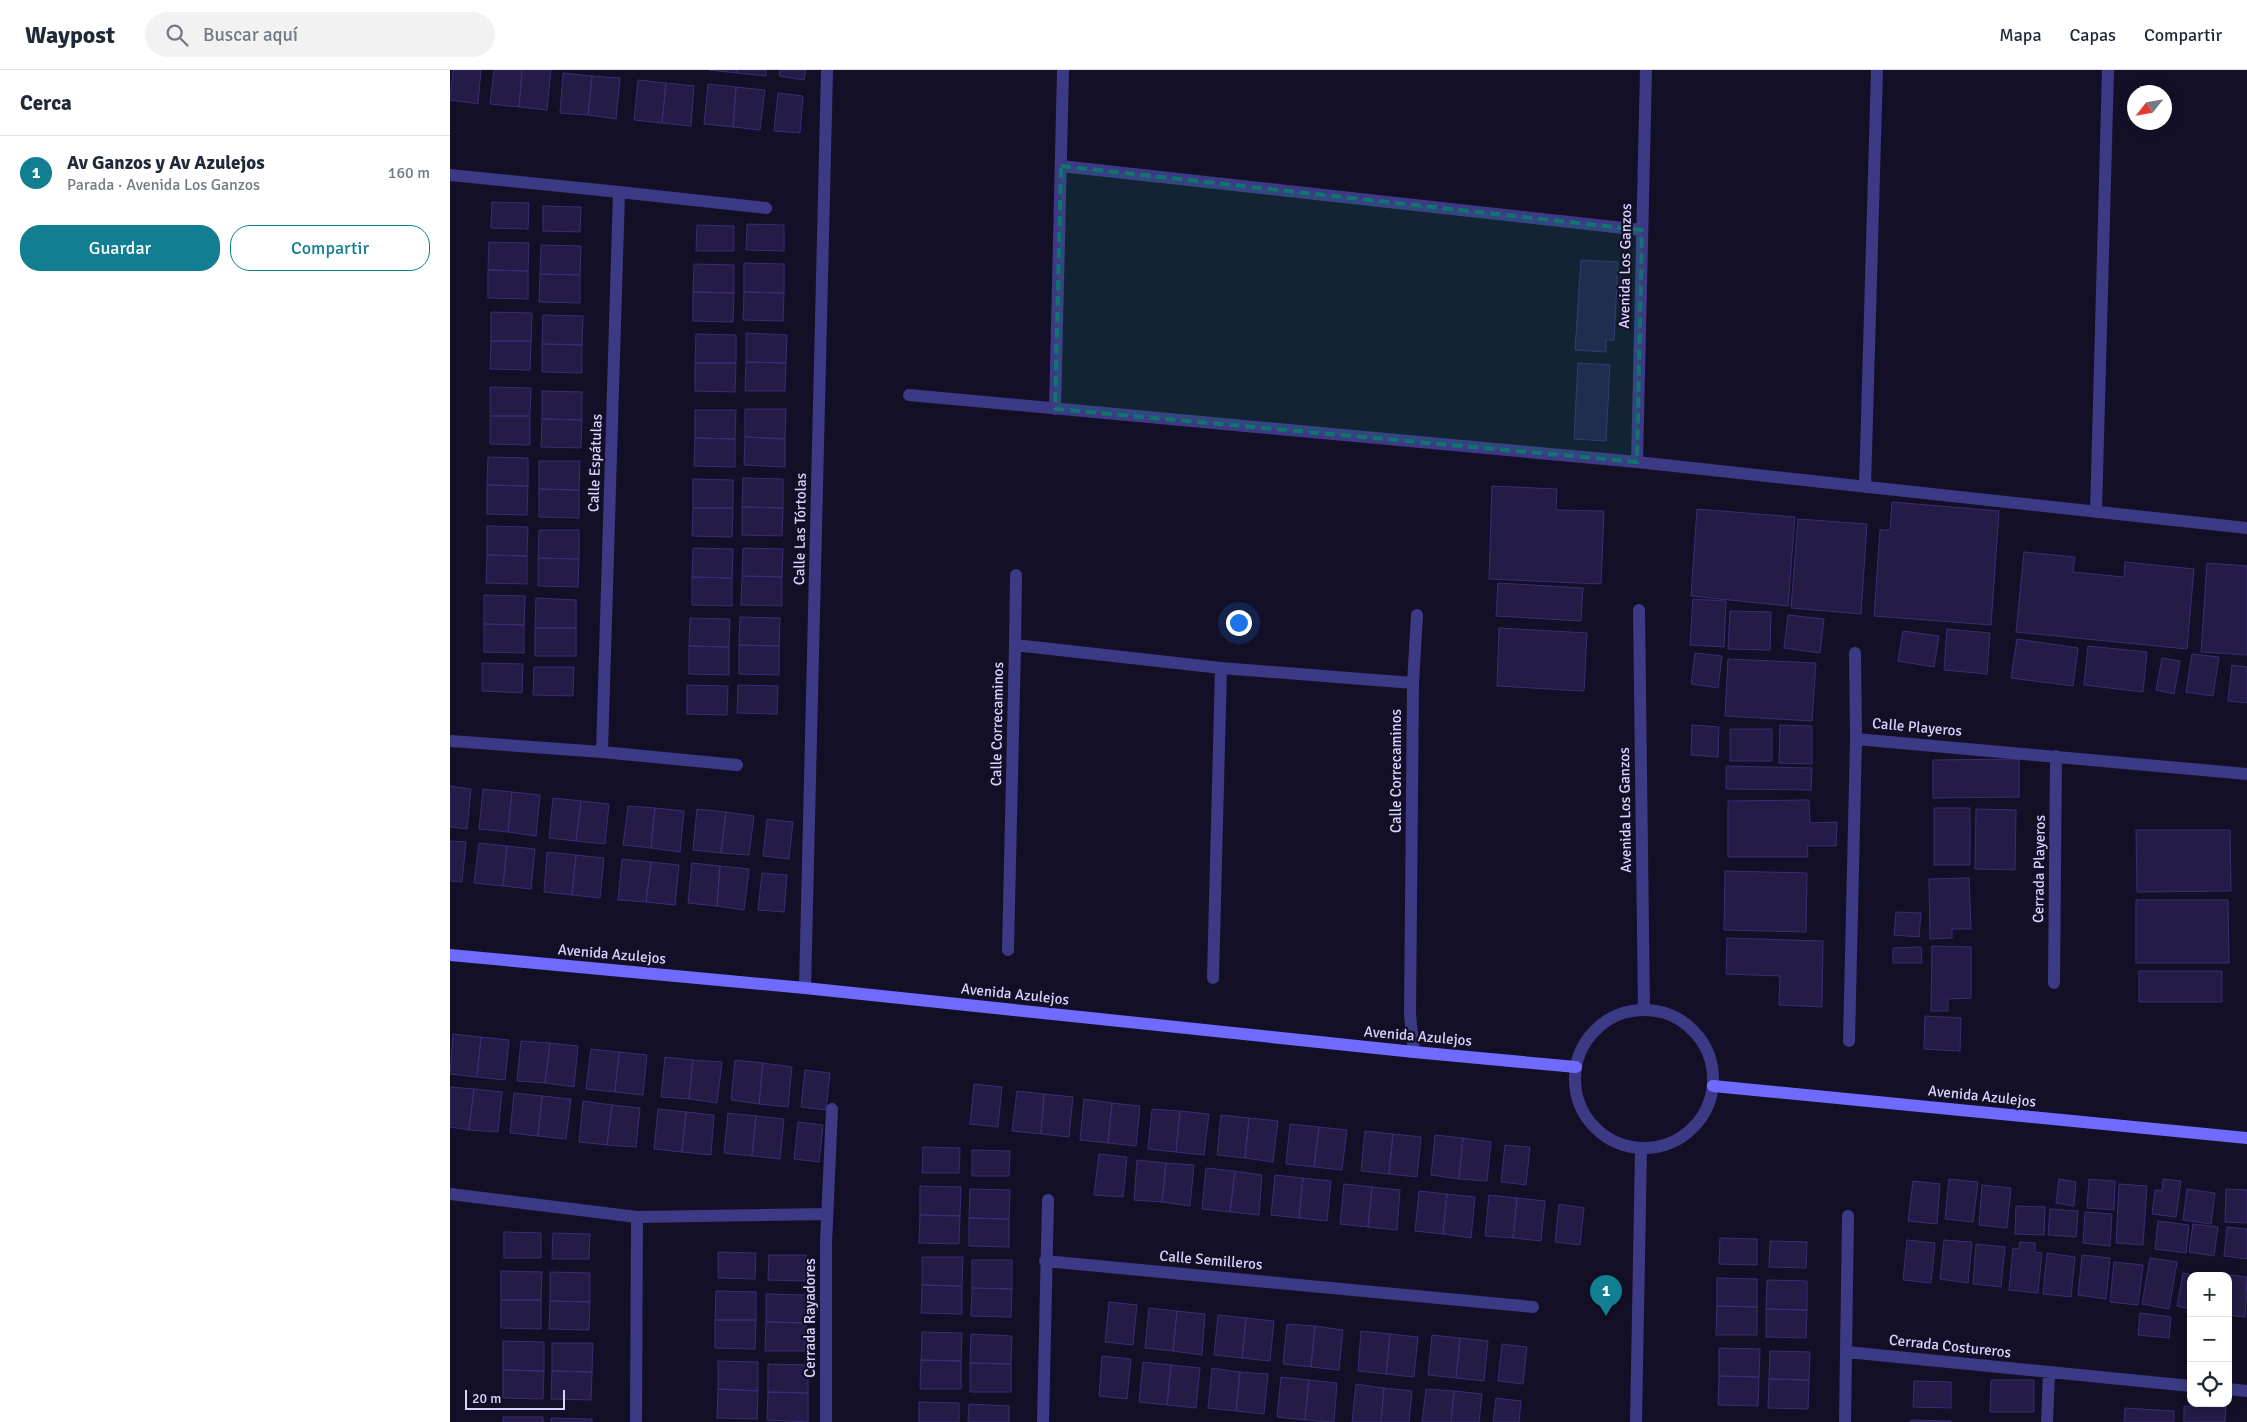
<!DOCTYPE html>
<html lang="es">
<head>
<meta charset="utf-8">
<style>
	:root { --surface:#fff; --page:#f2f2f3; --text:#1f2937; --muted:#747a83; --line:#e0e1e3; --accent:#117e91 }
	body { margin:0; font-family:Signika,sans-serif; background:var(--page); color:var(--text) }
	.controls { position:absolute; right:15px; bottom:15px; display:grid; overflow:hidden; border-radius:10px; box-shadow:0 2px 12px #0003 }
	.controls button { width:45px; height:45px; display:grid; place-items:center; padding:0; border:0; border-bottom:1px solid var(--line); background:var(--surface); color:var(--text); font:25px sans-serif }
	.compass { position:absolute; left:1677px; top:15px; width:45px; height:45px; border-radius:50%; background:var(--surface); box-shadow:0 2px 12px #0003; rotate:239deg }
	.scale { position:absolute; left:15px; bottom:12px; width:100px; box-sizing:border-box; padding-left:5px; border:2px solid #d9d4ff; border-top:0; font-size:14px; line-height:18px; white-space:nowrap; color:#d9d4ff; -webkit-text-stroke:4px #130f26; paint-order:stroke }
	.you { position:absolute; left:788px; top:552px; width:18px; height:18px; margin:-12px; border:4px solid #fff; border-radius:50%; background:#1a73e8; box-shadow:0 0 0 8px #1a73e833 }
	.badge { display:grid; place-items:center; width:32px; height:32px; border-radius:50%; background:var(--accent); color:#fff; font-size:16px; font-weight:700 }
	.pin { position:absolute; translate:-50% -41px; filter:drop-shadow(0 1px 2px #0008) }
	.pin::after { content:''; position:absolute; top:26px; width:18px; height:15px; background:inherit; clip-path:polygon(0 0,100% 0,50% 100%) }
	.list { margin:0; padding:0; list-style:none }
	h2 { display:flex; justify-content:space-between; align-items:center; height:65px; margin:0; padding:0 20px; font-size:21px }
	h2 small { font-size:16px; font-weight:400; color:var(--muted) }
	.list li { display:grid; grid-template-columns:32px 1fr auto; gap:15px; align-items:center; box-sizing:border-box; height:75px; padding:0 20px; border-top:1px solid var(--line) }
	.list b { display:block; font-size:19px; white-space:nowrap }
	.list p { margin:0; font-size:16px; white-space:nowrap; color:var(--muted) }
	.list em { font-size:16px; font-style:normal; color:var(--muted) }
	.actions { display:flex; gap:10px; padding:15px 20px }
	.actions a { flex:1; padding:11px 0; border:1px solid var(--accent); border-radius:20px; text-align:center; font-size:18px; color:var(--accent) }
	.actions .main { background:var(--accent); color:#fff }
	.icon { flex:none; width:28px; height:28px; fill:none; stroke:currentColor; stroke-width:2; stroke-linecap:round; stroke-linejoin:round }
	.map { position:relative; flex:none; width:1797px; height:1352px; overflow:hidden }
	header { display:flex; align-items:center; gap:30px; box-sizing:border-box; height:70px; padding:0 25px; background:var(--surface); border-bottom:1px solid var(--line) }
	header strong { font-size:24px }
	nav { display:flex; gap:28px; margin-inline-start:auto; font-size:18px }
	.search { width:350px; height:45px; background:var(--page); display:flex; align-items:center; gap:12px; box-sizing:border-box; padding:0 18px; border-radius:28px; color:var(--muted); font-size:19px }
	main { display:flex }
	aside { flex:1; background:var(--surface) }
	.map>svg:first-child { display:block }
</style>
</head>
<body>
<header>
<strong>Waypost</strong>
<div class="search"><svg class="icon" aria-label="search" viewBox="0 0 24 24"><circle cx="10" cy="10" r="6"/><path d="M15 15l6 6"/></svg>Buscar aquí</div>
<nav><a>Mapa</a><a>Capas</a><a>Compartir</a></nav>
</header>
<main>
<aside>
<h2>Cerca<small></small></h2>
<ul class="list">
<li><span class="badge">1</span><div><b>Av Ganzos y Av Azulejos</b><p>Parada · Avenida Los Ganzos</p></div><em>160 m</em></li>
</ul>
<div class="actions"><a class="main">Guardar</a><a>Compartir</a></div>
</aside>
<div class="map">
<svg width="1797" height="1352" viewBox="0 0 1797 1352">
	<rect width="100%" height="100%" fill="#130f26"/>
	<path fill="#241b47" stroke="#3b2d73" d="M3,0H31L28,34L0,30Z
		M44,0H72L69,37L40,34Z
		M72,0H101L97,40L69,37Z
		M259,0H287V3Z
		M287,0H316V6L287,3Z
		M330,0H356L354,10L329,6Z
		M113,3L142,6L138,45L110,43Z
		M142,6L170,8L166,49L138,45Z
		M188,10L216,13L212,53L184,50Z
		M216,13L244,16L241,56L212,53Z
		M258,14L286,17L283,57L254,54Z
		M286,17L315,20L310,60L283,57Z
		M328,23L353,26L350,63L324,61Z
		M42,132L79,133L78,159L41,158Z
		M93,136L131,137L130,162L93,161Z
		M297,154L334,155V181L296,180Z
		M247,155L284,156V181H246Z
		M39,172L79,173L78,201L38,200Z
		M91,175L131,176L130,205L90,204Z
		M1131,190L1168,192L1164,270H1156V282L1125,280Z
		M294,193L334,194V223L294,222Z
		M244,194L284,195V223L243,222Z
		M38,200L78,201V229L38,228Z
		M90,204L130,205V233L89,232Z
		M243,222L284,223L283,252L243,251Z
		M294,222L334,223L333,251L293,250Z
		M41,242L82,243L81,271H41Z
		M93,245L133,246L132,275L92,274Z
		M296,263L337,265L336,293L296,292Z
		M246,264L286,265V293H245Z
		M41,271H81L80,300L40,299Z
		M92,274L132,275V303L92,302Z
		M296,292L336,293L335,321H295Z
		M245,293H286L285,322L245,321Z
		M1128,293L1160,295L1156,371L1124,369Z
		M40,317L81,318L80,346H40Z
		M92,321L132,322V350L92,349Z
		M295,339H336L335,369L295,367Z
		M245,340H286L285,369L245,368Z
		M40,346H80V375L40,374Z
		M92,349L132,350L131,378L91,377Z
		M295,367L335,369V397L294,395Z
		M245,368L285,369V397L244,396Z
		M38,387L78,388V416L37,415Z
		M89,391H130L129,420L89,419Z
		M293,408L333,409V438L292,437Z
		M243,409L283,410V438H243Z
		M37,415L78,416L77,445L37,444Z
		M1042,416L1107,419L1106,440L1154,441L1151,514L1039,509Z
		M89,419L129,420V448L89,447Z
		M1442,432L1549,441L1541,555L1424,546L1430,460H1440Z
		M292,437L333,438L332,466L292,465Z
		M243,438H283L282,467L242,466Z
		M1247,439L1345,447L1338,536L1241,526Z
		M1348,449L1417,454L1411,544L1341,538Z
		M37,456L78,457L77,486L37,485Z
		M89,460H129V489L88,488Z
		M243,478L283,479L282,508L242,507Z
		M293,478L333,479L332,507L292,506Z
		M1574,482L1625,487L1623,502L1674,507L1675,492L1744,499L1737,579L1566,562Z
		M37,485L77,486V514L36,513Z
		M88,488L129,489L128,517L88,516Z
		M1757,493L1797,496V585L1751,582Z
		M292,506L332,507V536L291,535Z
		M242,507L282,508V536L242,535Z
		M1048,513L1133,518L1131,551L1046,546Z
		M34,525L75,526L74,555L34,554Z
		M86,528L126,530V558H85Z
		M1243,529L1276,531L1274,577L1240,575Z
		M1280,541L1321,542L1320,580L1278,579Z
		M1338,545L1374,549L1370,583L1334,578Z
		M290,547L330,548L329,576L289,575Z
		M240,548L280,549L279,577L239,576Z
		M34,554L74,555V583L34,582Z
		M85,558H126V586H85Z
		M1049,558L1137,563L1134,621L1047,616Z
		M1497,559L1540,563L1537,604L1494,600Z
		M1453,561L1489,566L1484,597L1448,591Z
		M1567,569L1628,578L1623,616L1561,608Z
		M289,575L329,576V605L289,604Z
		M239,576L279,577V605L239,604Z
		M1638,576L1697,582L1693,622L1634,615Z
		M1245,583L1272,586L1268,618L1241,614Z
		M1742,584L1769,587L1763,626L1736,622Z
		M1712,588L1730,591L1724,624L1706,620Z
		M1278,589L1366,593L1362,651L1275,646Z
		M32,593L73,594L72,623L32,621Z
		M1782,595L1797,597V633L1778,631Z
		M84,597H124L123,626L83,625Z
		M237,615L278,616L277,645L237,644Z
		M288,615L328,616L327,644L287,643Z
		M1242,655L1269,657L1268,687L1241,685Z
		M1330,655L1362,656V694L1329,693Z
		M1280,659H1322V691H1280Z
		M1569,689V727L1483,728V690Z
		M1276,696L1362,698L1361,720L1276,719Z
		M0,716L21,719L17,759L0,757Z
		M33,719L62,722L58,762L29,759Z
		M62,722L90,725L86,766L58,762Z
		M103,728L131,731L126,771L99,768Z
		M1359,730L1360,753L1387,752L1386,776H1357L1358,787H1278V731Z
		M131,731L159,734L155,774L126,771Z
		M178,736L205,738L201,778L173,775Z
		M205,738L234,741L230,782L201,778Z
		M1484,738H1520V795H1484Z
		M247,739L276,742L271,783L243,780Z
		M1526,739L1566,740L1565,800L1525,799Z
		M276,742L304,746L299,785L271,783Z
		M317,749L343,752L339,789L313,786Z
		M1686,760H1780L1781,821L1687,822Z
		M0,771L16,772L12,812L0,811Z
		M29,773L57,776L53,816L24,813Z
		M57,776L85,779L81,819L53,816Z
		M97,782L126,785L122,825L94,822Z
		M126,785L154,788L150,828L122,825Z
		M172,789L201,792L196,832L168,830Z
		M201,792L229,795L225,835L196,832Z
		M242,793L270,796L267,836L238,833Z
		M270,796L299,799L294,840L267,836Z
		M1275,801L1357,803L1356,862L1274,860Z
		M312,803L337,805L334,842L308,840Z
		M1519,808L1521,859H1502V868L1480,869L1479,809Z
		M1686,830H1778L1779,893H1686Z
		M1446,842L1471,843L1469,867L1444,865Z
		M1277,868L1373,871L1372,937L1329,935L1330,906L1276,904Z
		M1482,876L1521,877V928L1498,929V941H1481Z
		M1471,877L1472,893H1443V878Z
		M1689,901H1772V932H1689Z
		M1475,946L1511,948L1510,981L1474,979Z
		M3,964L31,967L27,1007L0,1004Z
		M31,967L59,970L55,1010L27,1007Z
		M71,971L100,973L95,1013L67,1011Z
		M100,973L128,976L124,1017L95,1013Z
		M141,979L169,982L165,1022L136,1019Z
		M169,982L197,985L193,1025L165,1022Z
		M215,987L243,990L239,1029L211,1027Z
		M243,990L272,992L267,1033L239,1029Z
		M285,990L313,993L309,1034L281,1030Z
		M313,993L342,997L338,1037L309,1034Z
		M355,1000L380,1003L376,1040L351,1037Z
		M524,1014L552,1017L548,1057L520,1054Z
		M0,1017L24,1019L19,1060L0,1057Z
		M24,1019L52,1022L48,1062L19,1060Z
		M567,1021L594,1024L591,1064L562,1061Z
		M64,1023L92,1026L88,1066L60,1063Z
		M594,1024L623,1027L619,1067L591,1064Z
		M92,1026L121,1029L116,1069L88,1066Z
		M634,1029L662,1033L658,1073L630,1070Z
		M133,1031L162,1035L157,1075L129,1072Z
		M662,1033L690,1036L686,1076L658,1073Z
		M162,1035L190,1038L186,1077L157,1075Z
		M208,1039L236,1042L232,1082L204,1079Z
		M702,1039L730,1041L726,1082L698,1079Z
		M730,1041L759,1044L754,1085L726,1082Z
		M236,1042L264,1045L261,1085L232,1082Z
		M278,1043L306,1046L302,1086L274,1083Z
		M771,1045L799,1048L795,1088L767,1085Z
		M306,1046L334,1049L330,1089L302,1086Z
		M799,1048L828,1051L823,1092L795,1088Z
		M348,1052L373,1055L369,1092L344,1089Z
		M840,1054L869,1057L864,1097L836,1094Z
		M869,1057L897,1060L892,1100L864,1097Z
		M915,1061L943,1064L939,1104L911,1101Z
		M943,1064L971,1067L967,1107L939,1104Z
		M985,1065L1013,1068L1009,1109L981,1105Z
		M1013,1068L1041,1072L1037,1111L1009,1109Z
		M1055,1075L1080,1077L1076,1115L1051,1112Z
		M473,1077L510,1078L509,1103H472Z
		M522,1080L560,1081L559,1106H522Z
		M649,1084L677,1087L673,1127L644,1125Z
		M687,1090L716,1093L712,1132L684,1130Z
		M716,1093L744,1095L740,1136L712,1132Z
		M756,1098L785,1101L780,1142L752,1139Z
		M785,1101L812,1105L809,1145L780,1142Z
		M825,1105L853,1108L849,1148L821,1145Z
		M853,1108L881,1111L877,1151L849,1148Z
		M1499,1109L1528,1112L1523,1152L1495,1149Z
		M1609,1109L1626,1112L1624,1136L1606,1133Z
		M1639,1109L1665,1111L1664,1140L1637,1138Z
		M1713,1109L1731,1111L1726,1147L1702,1144L1705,1120L1712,1121Z
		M1463,1111L1490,1114L1487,1154L1458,1151Z
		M894,1114L922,1117L918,1157L890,1154Z
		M1669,1114L1697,1116L1693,1175L1666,1173Z
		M1532,1115L1561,1118L1557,1158L1529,1155Z
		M470,1116L511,1117L510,1146L470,1145Z
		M922,1117L950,1120L947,1160L918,1157Z
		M520,1119L560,1120L559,1149L519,1148Z
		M1737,1119L1765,1123L1761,1154L1733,1150Z
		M1776,1119L1797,1120V1153L1775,1152Z
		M969,1121L997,1124L993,1164L965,1161Z
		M997,1124L1025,1127L1021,1168L993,1164Z
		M1039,1125L1067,1128L1063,1168L1035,1166Z
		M1067,1128L1095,1131L1091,1171L1063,1168Z
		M1109,1134L1134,1138L1130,1175L1105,1172Z
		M1566,1136L1595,1137L1594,1165L1565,1164Z
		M1600,1139L1628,1141L1626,1167L1598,1165Z
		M1635,1142L1662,1144L1660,1176L1633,1173Z
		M470,1145L510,1146L509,1174L469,1173Z
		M519,1148L559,1149V1177L519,1176Z
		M1708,1151L1739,1155L1736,1183L1705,1179Z
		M1743,1154L1768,1157L1764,1186L1739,1182Z
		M1777,1157L1797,1159V1189L1774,1186Z
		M54,1162L91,1163V1188H54Z
		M103,1163L140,1164L139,1189H102Z
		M1270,1168L1307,1169V1195L1269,1194Z
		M1457,1170L1485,1173L1481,1213L1453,1210Z
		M1494,1170L1522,1172L1518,1213L1490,1209Z
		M1320,1171L1357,1172L1356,1198L1319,1197Z
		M1570,1172L1585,1173V1182L1592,1183L1588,1223L1559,1220L1563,1178L1569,1179Z
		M1526,1174L1555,1177L1551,1217L1523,1214Z
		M268,1182L306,1183L305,1209L268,1208Z
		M1597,1183L1625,1187L1621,1227L1593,1224Z
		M319,1185H356L355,1211L318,1210Z
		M1632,1185L1660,1188L1656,1229L1628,1225Z
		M472,1187H513L512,1216L472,1215Z
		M1700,1188L1727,1192L1719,1239L1692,1234Z
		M522,1190H562V1219L522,1218Z
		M1664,1192L1693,1195L1688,1235L1660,1232Z
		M51,1201L92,1202L91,1230H51Z
		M100,1202L140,1203V1232L100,1231Z
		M1733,1203L1750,1206H1741V1239L1727,1236Z
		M1771,1204L1797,1207L1795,1247L1778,1245V1206H1771Z
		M1267,1208L1307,1209V1237L1267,1236Z
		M1317,1210L1357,1211V1240L1316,1239Z
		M472,1215L512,1216V1244L471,1243Z
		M522,1218L562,1219L561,1247L521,1246Z
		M266,1221L306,1222V1250H265Z
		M316,1224L356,1225V1253L316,1252Z
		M51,1230H91V1259L51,1258Z
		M100,1231L140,1232L139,1260L99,1259Z
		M659,1232L687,1235L683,1275L655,1272Z
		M1267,1236L1307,1237V1265H1266Z
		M699,1238L727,1241L723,1281L695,1278Z
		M1316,1239L1357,1240L1356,1268L1316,1267Z
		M727,1241L755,1244L752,1285L723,1281Z
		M1690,1243L1721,1247L1719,1268L1688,1265Z
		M768,1245L796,1248L792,1288L764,1285Z
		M796,1248L824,1251L820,1291L792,1288Z
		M265,1250H306L305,1279L265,1278Z
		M316,1252L356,1253L355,1281H315Z
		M837,1254L865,1256L861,1297L833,1294Z
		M865,1256L893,1260L889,1300L861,1297Z
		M911,1261L940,1264L936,1304L908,1301Z
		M472,1262L512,1263L511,1291L471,1290Z
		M521,1264L562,1266L561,1294L520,1293Z
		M940,1264L968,1267L964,1307L936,1304Z
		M982,1265L1010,1268L1006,1308L978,1305Z
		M1010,1268L1038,1271L1034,1311L1006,1308Z
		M53,1271L94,1272V1301L53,1300Z
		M102,1273H143L142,1302L102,1301Z
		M1052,1274L1077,1277L1073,1314L1048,1311Z
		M1269,1278L1310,1279L1309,1307L1269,1306Z
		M1320,1281L1360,1282L1359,1310L1319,1309Z
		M652,1286L681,1289L677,1329L649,1326Z
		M471,1290L511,1291V1319H470Z
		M268,1291L308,1292V1321L268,1319Z
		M693,1292L721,1295L717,1335L689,1332Z
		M520,1293L561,1294V1322H520Z
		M318,1294L358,1295V1323L318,1322Z
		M721,1295L750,1298L746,1338L717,1335Z
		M762,1298L790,1302L786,1341L758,1338Z
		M53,1300L94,1301L93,1329L53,1328Z
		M102,1301L142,1302L141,1330L101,1329Z
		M790,1302L818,1304L814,1344L786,1341Z
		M1269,1306L1309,1307L1308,1336L1268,1335Z
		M831,1307L859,1310L855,1350L827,1347Z
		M1319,1309L1359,1310L1358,1339L1318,1338Z
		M859,1310L887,1313L884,1352L855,1350Z
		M1541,1310H1584V1342H1540Z
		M1464,1311L1501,1312V1338L1463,1337Z
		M906,1314L934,1318L931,1352H902Z
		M934,1318L962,1321L959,1352H931Z
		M268,1319L308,1321L307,1349L267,1348Z
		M976,1319L1004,1321L1001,1352H972Z
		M1004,1321L1032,1324L1029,1352H1001Z
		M318,1322L358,1323V1352L317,1350Z
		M1046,1328L1071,1331L1069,1352H1043Z
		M469,1332L509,1333V1352H469Z
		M519,1334L559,1336V1352H518Z
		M1734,1336L1776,1337L1775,1352H1734Z
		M1675,1338L1724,1341V1352H1674Z
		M53,1347H93V1352H53Z
		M101,1348L142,1349V1352H101Z
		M1461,1350L1501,1351V1352H1461Z"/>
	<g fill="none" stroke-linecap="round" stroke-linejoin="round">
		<path stroke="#3d3a85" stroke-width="12" d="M611,96L1192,160
			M0,105L169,122L152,682L0,671
			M169,122L316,138
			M459,325L1187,392L1797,458
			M605,339L613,0
			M1187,392L1196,0
			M1415,417L1427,0
			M1646,442L1658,0
			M1189,540L1194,940
			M565,575L566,505
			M963,613L967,545
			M1406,669L1797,704
			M152,682L287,695
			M558,880L565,575L771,598L963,613L960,945L964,982
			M763,908L771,598
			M1604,913L1606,686
			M1399,971L1406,669L1405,583
			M0,1124L187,1147L377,1144
			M595,1191L1083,1237
			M1397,1282L1741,1316
			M1778,1319L1797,1321
			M186,1352L187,1147
			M376,1352V1173L382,1039
			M593,1352L598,1130
			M1395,1352L1398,1146
			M1597,1352L1599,1303"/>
		<path stroke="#3d3a85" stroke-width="12" d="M355,918L377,0
			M1125 1009a69 69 0 1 1 138 0a69 69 0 1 1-138 0Z
			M1186,1352L1191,1078"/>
		<path stroke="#6f6bff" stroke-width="12" d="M0,885L355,918L964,982L1126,997
			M1263,1016L1797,1068"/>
	</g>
	<path fill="#0f766e" fill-opacity="0.2" stroke="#0f766e" stroke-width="4" stroke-dasharray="10 6" stroke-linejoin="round" d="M611,96L1192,160L1187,392L605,339Z"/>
	<g text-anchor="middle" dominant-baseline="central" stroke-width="4.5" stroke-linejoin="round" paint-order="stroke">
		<g font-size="15" fill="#d9d4ff" stroke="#130f26">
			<text transform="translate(1175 196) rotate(-89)">Avenida Los Ganzos</text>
			<text transform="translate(145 393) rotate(-88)">Calle Espátulas</text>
			<text transform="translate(350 459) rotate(-89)">Calle Las Tórtolas</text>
			<text transform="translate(547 654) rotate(-89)">Calle Correcaminos</text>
			<text transform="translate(1467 657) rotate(5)">Calle Playeros</text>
			<text transform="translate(946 701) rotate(-90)">Calle Correcaminos</text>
			<text transform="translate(1175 740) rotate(-91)">Avenida Los Ganzos</text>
			<text transform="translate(1589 799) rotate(-89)">Cerrada Playeros</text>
			<text transform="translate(162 884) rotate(5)">Avenida Azulejos</text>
			<text transform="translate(565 924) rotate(6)">Avenida Azulejos</text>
			<text transform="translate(968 966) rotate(5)">Avenida Azulejos</text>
			<text transform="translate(1532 1026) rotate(6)">Avenida Azulejos</text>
			<text transform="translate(761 1190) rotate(5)">Calle Semilleros</text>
			<text transform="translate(360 1248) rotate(-90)">Cerrada Rayadores</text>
			<text transform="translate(1500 1276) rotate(6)">Cerrada Costureros</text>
		</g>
	</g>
</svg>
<div class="controls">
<button>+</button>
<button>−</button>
<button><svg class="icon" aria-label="locate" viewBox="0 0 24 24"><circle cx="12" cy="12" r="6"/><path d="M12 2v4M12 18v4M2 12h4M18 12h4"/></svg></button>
</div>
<svg class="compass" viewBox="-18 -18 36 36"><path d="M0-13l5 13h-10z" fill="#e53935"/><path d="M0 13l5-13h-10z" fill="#747a83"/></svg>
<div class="scale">20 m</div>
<div class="you"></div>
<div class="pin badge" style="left:1156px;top:1246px">1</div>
</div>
</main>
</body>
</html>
